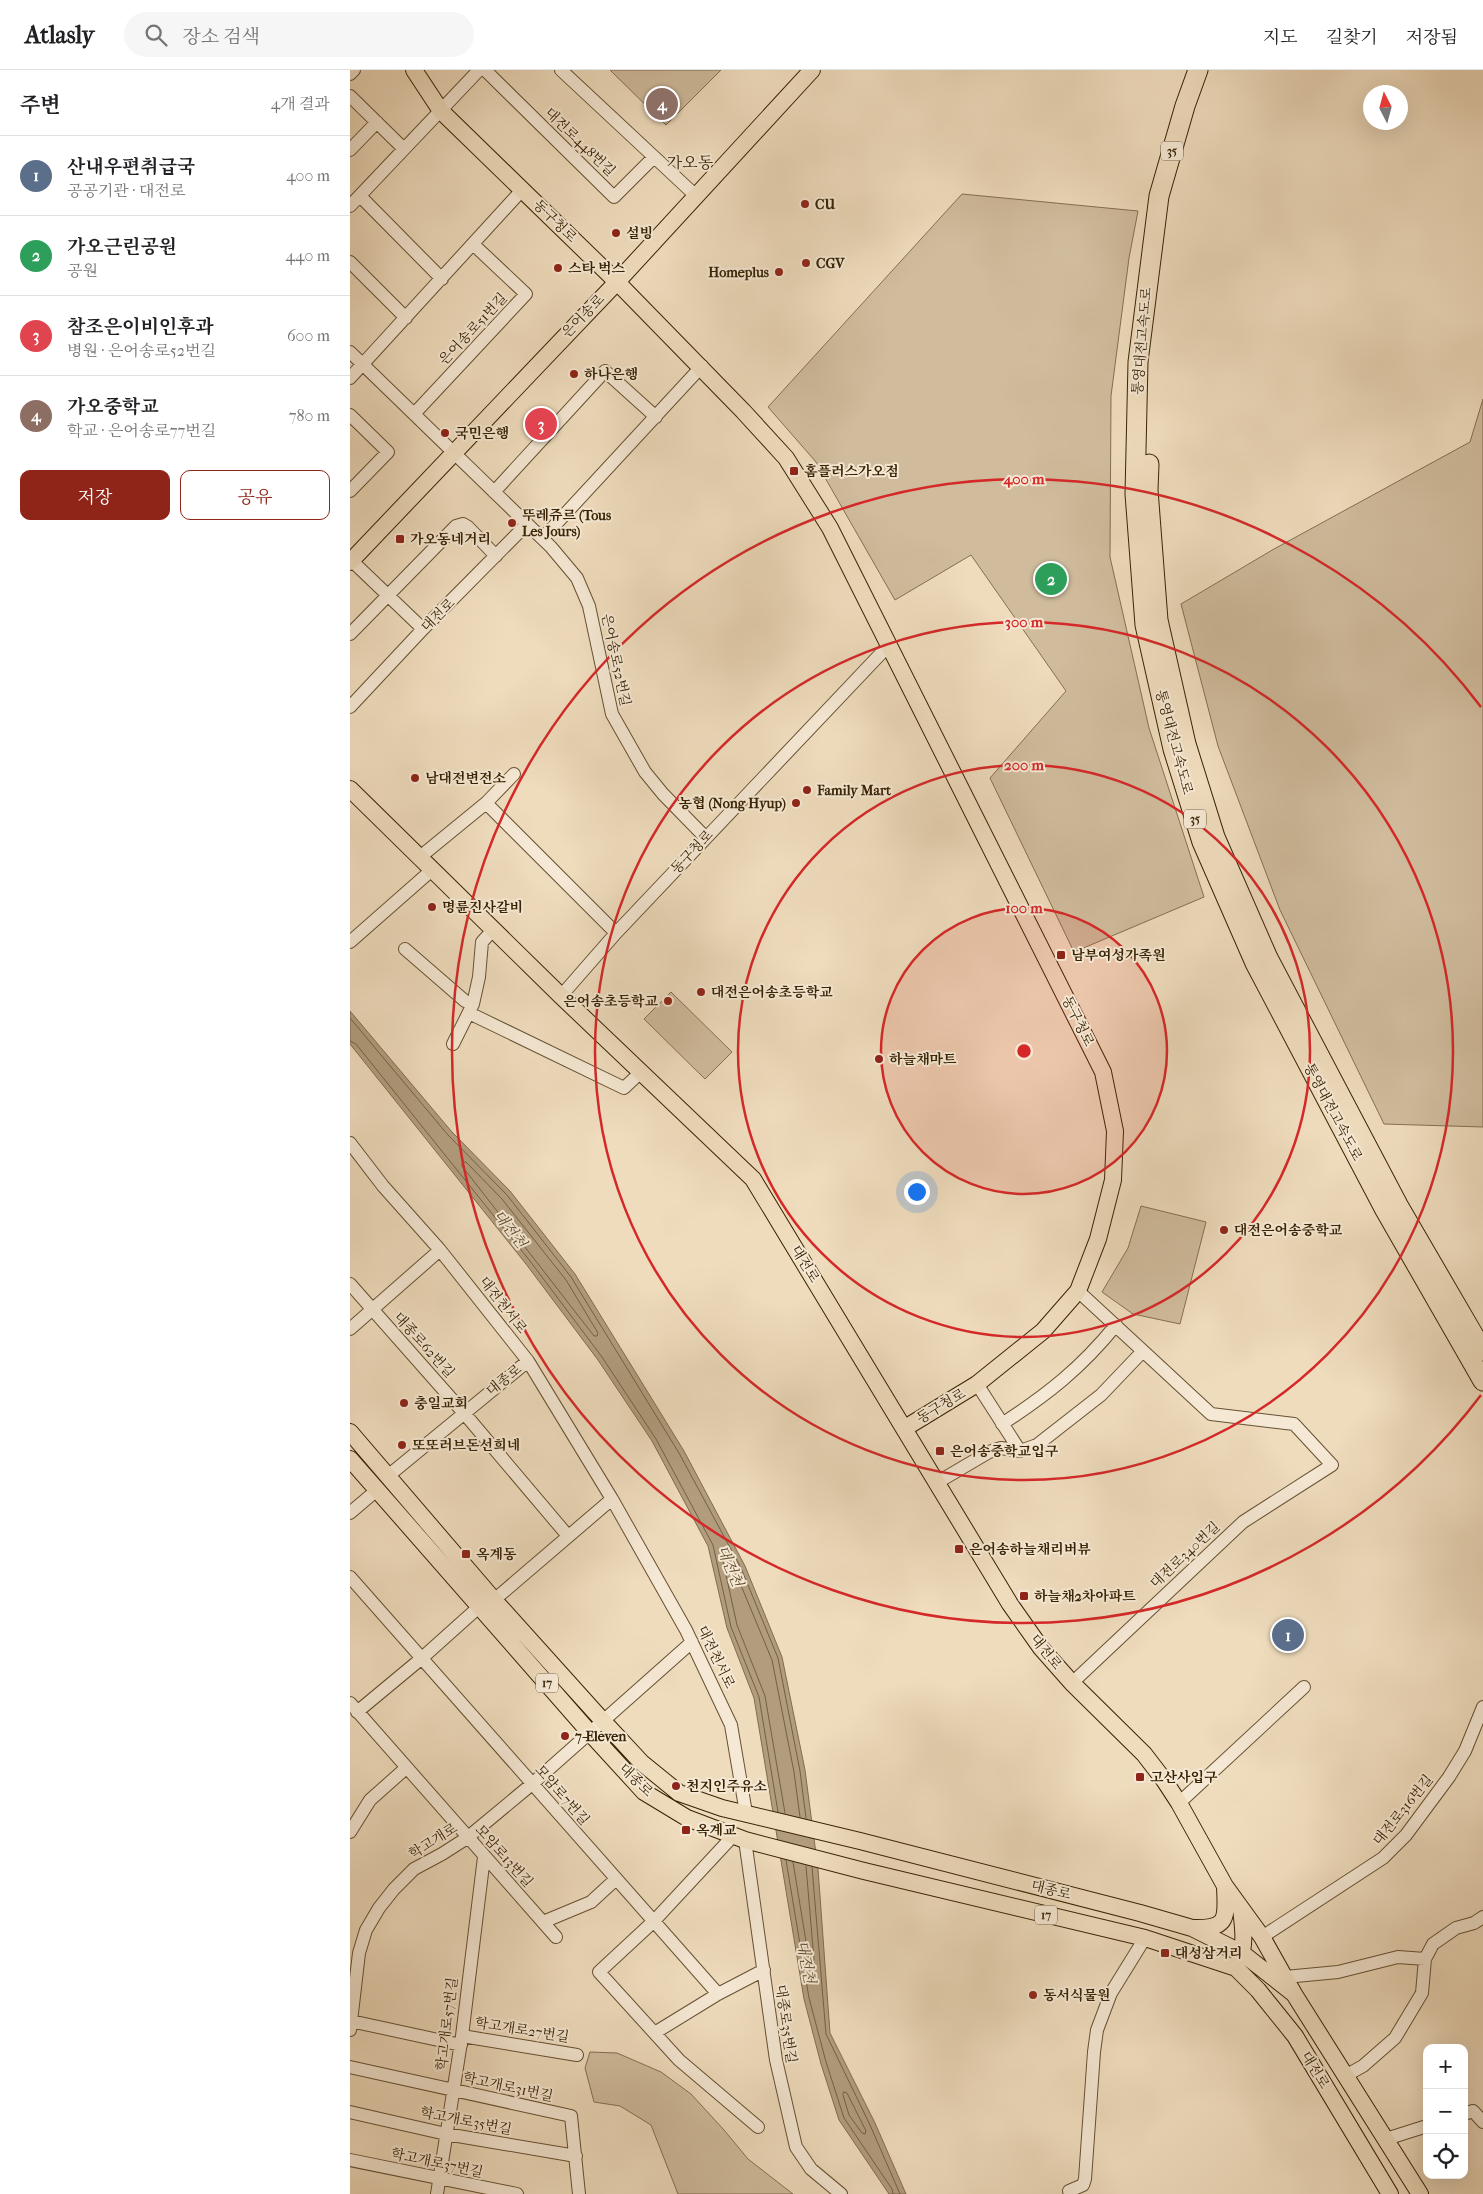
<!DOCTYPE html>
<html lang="ko">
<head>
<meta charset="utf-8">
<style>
	:root { --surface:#fff; --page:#f6f6f6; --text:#202124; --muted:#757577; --line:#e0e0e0; --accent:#8f2418 }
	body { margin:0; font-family:"IM FELL French Canon","Noto Serif KR",serif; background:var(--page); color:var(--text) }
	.controls { position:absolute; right:15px; bottom:15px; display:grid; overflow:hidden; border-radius:10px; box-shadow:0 5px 20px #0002 }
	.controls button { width:45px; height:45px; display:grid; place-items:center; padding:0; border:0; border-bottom:1px solid var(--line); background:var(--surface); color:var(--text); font:25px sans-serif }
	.compass { position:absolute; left:1013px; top:15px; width:45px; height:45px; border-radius:50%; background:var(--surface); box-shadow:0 5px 20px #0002; rotate:354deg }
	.you { position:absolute; left:566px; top:1121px; width:18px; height:18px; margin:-12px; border:4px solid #fff; border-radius:50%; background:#1a73e8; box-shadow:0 0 0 8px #1a73e833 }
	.badge { display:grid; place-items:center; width:32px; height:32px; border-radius:50%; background:var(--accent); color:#fff; font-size:16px; font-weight:700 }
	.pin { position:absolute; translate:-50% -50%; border:2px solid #fff; box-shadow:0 1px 5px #0006 }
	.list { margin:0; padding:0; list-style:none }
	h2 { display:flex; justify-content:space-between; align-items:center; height:65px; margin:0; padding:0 20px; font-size:21px }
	h2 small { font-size:16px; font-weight:400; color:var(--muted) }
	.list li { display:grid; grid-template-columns:32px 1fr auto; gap:15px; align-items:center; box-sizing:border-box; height:80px; padding:0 20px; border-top:1px solid var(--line) }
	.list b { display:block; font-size:19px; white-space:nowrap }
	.list p { margin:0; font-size:16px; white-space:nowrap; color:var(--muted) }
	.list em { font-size:16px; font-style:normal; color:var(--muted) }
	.actions { display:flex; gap:10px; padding:15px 20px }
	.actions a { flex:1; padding:11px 0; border:1px solid var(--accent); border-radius:10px; text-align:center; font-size:18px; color:var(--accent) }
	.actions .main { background:var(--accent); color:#fff }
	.icon { flex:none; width:28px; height:28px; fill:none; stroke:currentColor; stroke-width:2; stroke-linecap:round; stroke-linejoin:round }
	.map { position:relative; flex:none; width:1133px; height:2124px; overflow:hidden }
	header { display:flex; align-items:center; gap:30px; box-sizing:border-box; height:70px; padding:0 25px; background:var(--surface); border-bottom:1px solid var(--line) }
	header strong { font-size:24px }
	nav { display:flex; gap:28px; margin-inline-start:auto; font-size:18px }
	.search { width:350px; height:45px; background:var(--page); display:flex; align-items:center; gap:12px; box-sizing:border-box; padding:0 18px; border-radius:28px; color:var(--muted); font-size:19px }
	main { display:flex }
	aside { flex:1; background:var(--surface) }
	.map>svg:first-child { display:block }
</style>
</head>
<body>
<header>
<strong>Atlasly</strong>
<div class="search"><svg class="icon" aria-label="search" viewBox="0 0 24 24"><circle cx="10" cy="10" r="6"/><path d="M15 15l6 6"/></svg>장소 검색</div>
<nav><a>지도</a><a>길찾기</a><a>저장됨</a></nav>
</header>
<main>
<aside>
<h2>주변<small>4개 결과</small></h2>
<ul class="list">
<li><span class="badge" style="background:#5c6f8a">1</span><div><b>산내우편취급국</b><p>공공기관 · 대전로</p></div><em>400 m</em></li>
<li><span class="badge" style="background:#2e9e5b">2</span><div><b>가오근린공원</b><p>공원</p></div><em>440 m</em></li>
<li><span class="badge" style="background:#e0444e">3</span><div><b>참조은이비인후과</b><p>병원 · 은어송로52번길</p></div><em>600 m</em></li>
<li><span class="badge" style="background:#8d6e63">4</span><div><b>가오중학교</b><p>학교 · 은어송로77번길</p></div><em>780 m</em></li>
</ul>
<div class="actions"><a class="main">저장</a><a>공유</a></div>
</aside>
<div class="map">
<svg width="1133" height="2124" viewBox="0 0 1133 2124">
	<rect width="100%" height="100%" fill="#efdcbd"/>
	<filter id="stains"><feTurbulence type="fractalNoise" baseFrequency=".004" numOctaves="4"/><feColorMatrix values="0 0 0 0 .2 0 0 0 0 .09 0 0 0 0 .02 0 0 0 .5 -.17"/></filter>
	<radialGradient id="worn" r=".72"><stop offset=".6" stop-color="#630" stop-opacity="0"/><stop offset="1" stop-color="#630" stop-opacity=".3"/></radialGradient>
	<path fill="#d0bc9d" stroke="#846f50" d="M260,0H371L316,55Z
		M612,124L788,141L779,188L761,326L760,487L799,658L854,827L724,882L640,708L716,621L621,485L545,530L466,392L418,337Z
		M1133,329V1057L1034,1054L930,840L868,676L831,534L924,479L1120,372Z
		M321,922L382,982L355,1009L294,949Z
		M791,1136L856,1152L830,1254L783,1244L752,1222L778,1178Z
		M240,1982L267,1983L311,2002L341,2024L374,2060L398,2089L443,2124H328L301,2055L270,2036L244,2032L235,1998Z"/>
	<path fill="#b19d7e" stroke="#816c4d" d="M0,941L102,1062L160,1121L225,1204L334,1381L395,1496L432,1587L455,1700L468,1799L480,1963L525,2053L556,2124H539L489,2050L471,1994L454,1929L404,1628L377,1558L358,1476L302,1371L248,1290L176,1194L0,974Z"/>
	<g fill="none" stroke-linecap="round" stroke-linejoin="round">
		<path stroke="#746040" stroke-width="1" d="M0,948L98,1065L157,1125L221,1207L329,1383L391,1498L428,1588L450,1701L456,1748
			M0,971L6,974L180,1191L252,1287L306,1369L363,1475L381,1557L409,1627L428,1742
			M113,1092H116L152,1129L216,1210L248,1263L247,1266H244L112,1096Z
			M435,1743L415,1626L387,1555L372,1487L374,1484L376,1485L385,1501L422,1590L444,1702L450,1747
			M436,1790L459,1928L476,1992L494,2048L542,2119L543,2124
			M443,1792L459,1890L462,1892L464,1890L456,1796
			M462,1797L476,1964L520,2055L550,2124
			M494,2022L497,2023L516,2061L515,2064L512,2063L499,2045L493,2025Z"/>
		<defs>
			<path id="minor" d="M135,0L264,127L303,88
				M211,0L345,125
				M0,4L4,0
				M0,26L54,79
				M0,80L27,52
				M10,126L92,209
				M0,136L129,0
				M0,192L56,248
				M0,282L201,477L227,508L239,536L262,644L295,702L313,724L356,768
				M0,308L173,119
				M64,344L176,224L124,175
				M0,345L38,382L0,421
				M144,422L255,301L306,347
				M193,468L352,296
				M0,489L73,559
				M0,564L106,456L113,454L118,457L146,486
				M0,637L73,559L177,454
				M136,733L266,863
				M70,787L136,733L164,704
				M0,872L83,799
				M55,879L115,931L123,934
				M211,926L266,863L538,576
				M119,943L274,1018L291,1002
				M103,974L123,934L129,907L132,872L143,860
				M0,1073L33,1116L90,1180L178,1291L262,1429L336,1560L381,1655L396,1743
				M0,1214L114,1343L218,1466
				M0,1259L90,1180
				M627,1314L670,1381
				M652,1354C698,1324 731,1298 766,1255
				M38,1406L178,1291
				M588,1412L639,1382L651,1378L670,1381L687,1375L751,1325L793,1281L728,1221
				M0,1443L27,1420
				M0,1507L368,1924
				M144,1530L262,1429
				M722,1613L893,1452L982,1395L944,1354L861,1344L793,1281
				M0,1633L206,1867
				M7,1642L72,1588L130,1536
				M829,1733L954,1617
				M0,1762L20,1730L56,1698
				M383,1766L304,1851L249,1902L329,1990L408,2057
				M395,1770L426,1990L446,2077L461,2099L491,2124
				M193,1852L241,1832L266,1809
				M912,1867L1033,1788L1056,1765L1099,1707L1115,1681L1133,1637
				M935,1907L988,1902L1048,1887L1075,1889
				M1,1951L111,1975
				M0,1960L9,1883L16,1860L29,1838L44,1819L64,1799L92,1784L117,1768L182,1714L342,1572
				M306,1962L368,1924L414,1900
				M112,1966L227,1985
				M0,1997L221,2046L229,2124
				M995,2006L1013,1996L1045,1968L1072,1923L1075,1889L1083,1874L1106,1858L1124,1853L1133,1847
				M0,2042L96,2064L226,2086
				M1114,2044L1123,2041L1133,2052
				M1036,2069L1077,2056
				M0,2090L167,2124
				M719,2121L733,2115L735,2109L744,1982L747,1960L761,1923L795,1868
				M87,2124L112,1966L134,1787"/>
			<path id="major" d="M64,0L91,41L267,212L393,341L436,388L480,458L753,1002L765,1061L763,1110L748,1169L728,1221L693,1261L627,1314L555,1358
				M0,492L267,212L462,0
				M0,719L211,926L403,1109L660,1534L691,1578L722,1613L794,1684L814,1710L829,1733L875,1816L912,1867L944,1924
				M0,1362L144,1530L253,1651L292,1693L329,1723L372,1738L510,1771L790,1843L842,1858L892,1883L944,1924L1070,2124
				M0,1389L240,1663L294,1722L337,1748L395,1770L514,1801L795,1868L886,1898L908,1920L945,1966L1040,2124
				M843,1858C880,1859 876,1847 875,1816
				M889,1891C896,1874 893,1856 891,1839"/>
			<path id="highway" d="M848,0L835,36L809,126L788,292L785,424L795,555L823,679L852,772L905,893L1035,1140L1133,1311
				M799,394L798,420L808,550L836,674L865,767L918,888L1048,1135L1133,1281"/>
		</defs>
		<use href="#minor" stroke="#665032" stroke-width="14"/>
		<use href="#major" stroke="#382203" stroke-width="18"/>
		<use href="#highway" stroke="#382203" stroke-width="21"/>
		<use href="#minor" stroke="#f5e8d4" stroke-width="12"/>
		<use href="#major" stroke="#efdcbd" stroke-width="16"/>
		<use href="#highway" stroke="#efdcbd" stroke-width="19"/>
	</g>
	<circle cx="674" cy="981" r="143" fill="#d62828" fill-opacity=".12"/>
	<g fill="none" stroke="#d62828" stroke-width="2.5">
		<circle cx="674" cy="981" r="143"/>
		<circle cx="674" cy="981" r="286"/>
		<circle cx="674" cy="981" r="429"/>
		<path d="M1131 1325A572 572 0 1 1 1131 637"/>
	</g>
	<g fill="#8f2418" stroke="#f5e8d4" stroke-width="2">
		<circle cx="455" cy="134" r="5"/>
		<circle cx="266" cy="163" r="5"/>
		<circle cx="456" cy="193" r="5"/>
		<circle cx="208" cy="198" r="5"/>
		<circle cx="429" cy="202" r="5"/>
		<circle cx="224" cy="304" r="5"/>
		<circle cx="95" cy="363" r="5"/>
		<rect x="439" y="396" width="10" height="10" rx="2.5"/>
		<circle cx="162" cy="453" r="5"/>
		<rect x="45" y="464" width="10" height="10" rx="2.5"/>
		<circle cx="65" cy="708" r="5"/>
		<circle cx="457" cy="720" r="5"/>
		<circle cx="446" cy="733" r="5"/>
		<circle cx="82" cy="837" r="5"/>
		<rect x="706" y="880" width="10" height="10" rx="2.5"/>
		<circle cx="351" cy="922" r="5"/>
		<circle cx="318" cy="931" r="5"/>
		<circle cx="529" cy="989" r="5"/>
		<circle cx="874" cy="1160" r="5"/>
		<circle cx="54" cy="1333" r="5"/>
		<circle cx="52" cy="1375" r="5"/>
		<rect x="585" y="1376" width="10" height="10" rx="2.5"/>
		<rect x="604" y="1474" width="10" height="10" rx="2.5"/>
		<rect x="111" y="1479" width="10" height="10" rx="2.5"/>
		<rect x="669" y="1521" width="10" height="10" rx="2.5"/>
		<circle cx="215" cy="1666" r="5"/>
		<rect x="785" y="1702" width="10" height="10" rx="2.5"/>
		<circle cx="326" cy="1716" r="5"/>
		<rect x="331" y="1755" width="10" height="10" rx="2.5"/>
		<rect x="810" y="1878" width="10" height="10" rx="2.5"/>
		<circle cx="683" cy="1925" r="5"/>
	</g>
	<g text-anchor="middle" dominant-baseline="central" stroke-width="4" stroke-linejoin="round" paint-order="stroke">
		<g fill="#f5e8d4" stroke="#715d42" stroke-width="1">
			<rect x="811" y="71.5" width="22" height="19" rx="4"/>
			<rect x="834" y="739.5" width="22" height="19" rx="4"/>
			<rect x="186" y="1603.5" width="22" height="19" rx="4"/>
			<rect x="685" y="1835.5" width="22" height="19" rx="4"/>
		</g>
		<g font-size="12" font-weight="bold" fill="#382203">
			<text x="822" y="81">35</text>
			<text x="845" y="749">35</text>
			<text x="197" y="1613">17</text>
			<text x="696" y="1845">17</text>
		</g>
		<g font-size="14" fill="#382203" stroke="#f5e8d4">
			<text transform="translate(230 72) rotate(44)">대전로448번길</text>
			<text transform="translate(205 151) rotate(44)">동구청로</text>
			<text transform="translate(233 246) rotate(-46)">은어송로</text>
			<text transform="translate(123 259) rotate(-47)">은어송로51번길</text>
			<text transform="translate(792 271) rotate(-85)">통영대전고속도로</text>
			<text transform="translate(88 545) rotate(-45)">대전로</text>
			<text transform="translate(266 590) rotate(78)">은어송로52번길</text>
			<text transform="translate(824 672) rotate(75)">통영대전고속도로</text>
			<text transform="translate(342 782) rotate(-47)">동구청로</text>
			<text transform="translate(728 951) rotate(64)">동구청로</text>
			<text transform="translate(983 1042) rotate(62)">통영대전고속도로</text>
			<text transform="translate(455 1194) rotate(59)">대전로</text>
			<text transform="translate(153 1235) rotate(52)">대전천서로</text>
			<text transform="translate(74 1275) rotate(48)">대종로62번길</text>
			<text transform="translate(154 1310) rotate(-39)">대종로</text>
			<text transform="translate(591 1336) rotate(-31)">동구청로</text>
			<text transform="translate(835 1485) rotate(-43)">대전로340번길</text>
			<text transform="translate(696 1582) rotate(51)">대전로</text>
			<text transform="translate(366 1587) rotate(64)">대전천서로</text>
			<text transform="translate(286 1710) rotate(44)">대종로</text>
			<text transform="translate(212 1725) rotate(49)">모암로7번길</text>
			<text transform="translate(1053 1740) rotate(-51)">대전로316번길</text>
			<text transform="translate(83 1771) rotate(-32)">학고개로</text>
			<text transform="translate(154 1786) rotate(48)">모암로13번길</text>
			<text transform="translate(701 1820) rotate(14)">대종로</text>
			<text transform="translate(97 1954) rotate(-83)">학고개로57번길</text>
			<text transform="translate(436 1954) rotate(82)">대종로35번길</text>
			<text transform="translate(172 1960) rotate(9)">학고개로27번길</text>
			<text transform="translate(965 2000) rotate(59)">대전로</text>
			<text transform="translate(158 2017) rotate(12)">학고개로31번길</text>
			<text transform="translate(116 2051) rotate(11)">학고개로35번길</text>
			<text transform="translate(87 2093) rotate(12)">학고개로37번길</text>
		</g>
		<g font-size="14" font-weight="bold" fill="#382203" stroke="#f5e8d4" text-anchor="start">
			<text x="465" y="134">CU</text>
			<text x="276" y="163">설빙</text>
			<text x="466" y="193">CGV</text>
			<text x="218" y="198">스타 벅스</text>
			<text x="419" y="202" text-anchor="end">Homeplus</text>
			<text x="234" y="304">하나은행</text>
			<text x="105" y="363">국민은행</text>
			<text x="454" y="401">홈플러스가오점</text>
			<text x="172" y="445">뚜레쥬르 (Tous<tspan x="172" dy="16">Les Jours)</tspan></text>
			<text x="60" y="469">가오동네거리</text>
			<text x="75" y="708">남대전변전소</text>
			<text x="467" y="720">Family Mart</text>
			<text x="436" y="733" text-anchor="end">농협 (Nong Hyup)</text>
			<text x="92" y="837">명륜진사갈비</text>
			<text x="721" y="885">남부여성가족원</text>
			<text x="361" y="922">대전은어송초등학교</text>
			<text x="308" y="931" text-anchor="end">은어송초등학교</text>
			<text x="539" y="989">하늘채마트</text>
			<text x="884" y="1160">대전은어송중학교</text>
			<text x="64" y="1333">충일교회</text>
			<text x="62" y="1375">또또러브돈선희네</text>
			<text x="600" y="1381">은어송중학교입구</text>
			<text x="619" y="1479">은어송하늘채리버뷰</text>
			<text x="126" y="1484">옥계동</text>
			<text x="684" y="1526">하늘채2차아파트</text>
			<text x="225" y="1666">7-Eleven</text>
			<text x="800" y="1707">고산사입구</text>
			<text x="336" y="1716">천지인주유소</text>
			<text x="346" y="1760">옥계교</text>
			<text x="825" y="1883">대성삼거리</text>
			<text x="693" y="1925">동서식물원</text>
		</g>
		<g font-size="15" font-style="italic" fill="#624d2e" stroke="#f5e8d4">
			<text transform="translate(160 1159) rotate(52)">대전천</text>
			<text transform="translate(380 1496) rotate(67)">대전천</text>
			<text transform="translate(456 1892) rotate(79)">대전천</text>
		</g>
		<g font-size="16" fill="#382203" stroke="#f5e8d4">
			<text x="340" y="92">가오동</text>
		</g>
	</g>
	<circle cx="674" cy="981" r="8" fill="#d62828" stroke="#f5e8d4" stroke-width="2.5"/>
	<g font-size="15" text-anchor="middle" font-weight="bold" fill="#d62828" stroke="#f5e8d4" stroke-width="4" stroke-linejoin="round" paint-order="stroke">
		<text x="674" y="414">400 m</text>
		<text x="674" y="557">300 m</text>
		<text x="674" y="700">200 m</text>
		<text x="674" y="843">100 m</text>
	</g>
	<rect width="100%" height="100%" filter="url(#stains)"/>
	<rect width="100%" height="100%" fill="url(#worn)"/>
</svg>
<div class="controls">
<button>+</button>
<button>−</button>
<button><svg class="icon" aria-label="locate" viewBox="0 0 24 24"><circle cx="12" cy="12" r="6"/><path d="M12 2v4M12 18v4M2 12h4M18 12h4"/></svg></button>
</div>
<svg class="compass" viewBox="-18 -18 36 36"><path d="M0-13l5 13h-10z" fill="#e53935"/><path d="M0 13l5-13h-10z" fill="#757577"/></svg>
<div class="you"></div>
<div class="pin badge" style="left:938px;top:1565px;background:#5c6f8a">1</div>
<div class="pin badge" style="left:701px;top:509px;background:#2e9e5b">2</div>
<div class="pin badge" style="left:191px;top:354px;background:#e0444e">3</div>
<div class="pin badge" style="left:312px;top:34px;background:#8d6e63">4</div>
</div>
</main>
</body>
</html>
